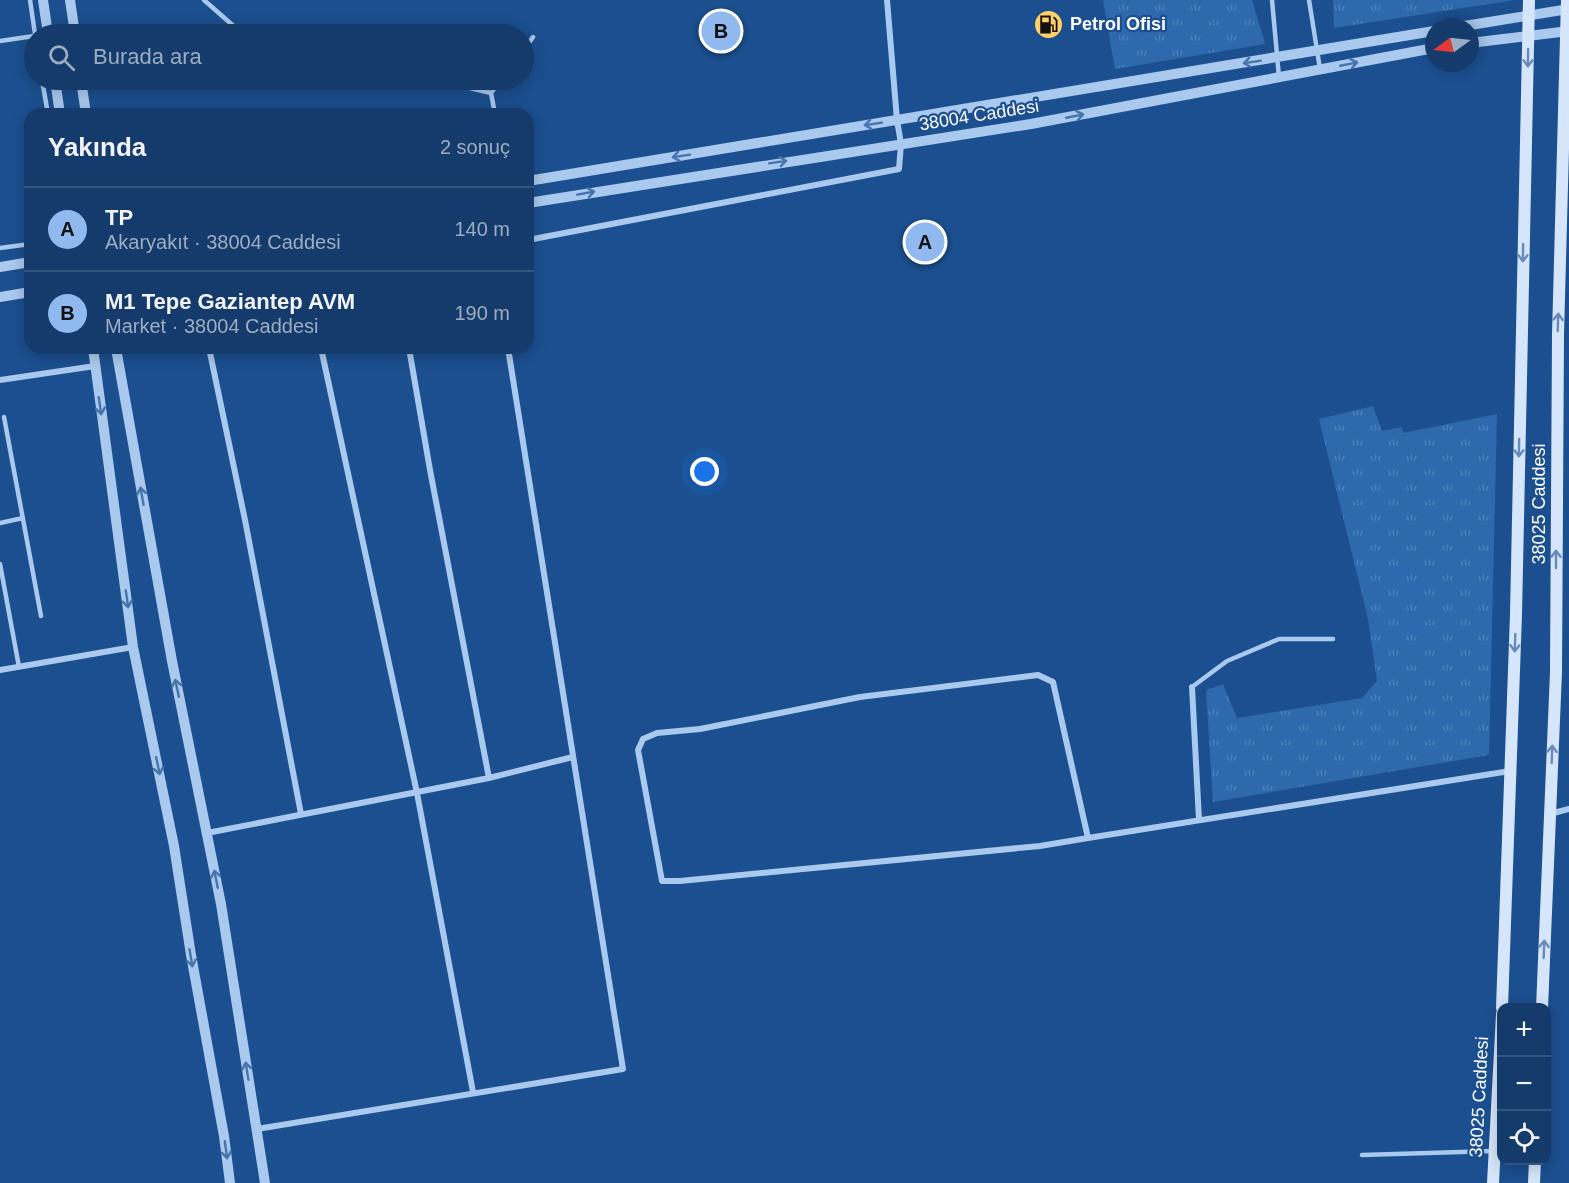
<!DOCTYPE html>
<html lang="tr">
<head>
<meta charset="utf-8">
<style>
	:root { --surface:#143b6b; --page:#1d4271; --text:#f1f3f6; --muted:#9dadc1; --line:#33557e; --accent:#90b9f0 }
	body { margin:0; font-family:Helvetica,sans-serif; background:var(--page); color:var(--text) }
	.controls { position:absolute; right:18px; bottom:18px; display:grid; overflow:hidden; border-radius:12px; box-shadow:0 3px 15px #0003 }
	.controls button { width:54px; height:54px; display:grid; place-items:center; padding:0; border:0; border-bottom:2px solid var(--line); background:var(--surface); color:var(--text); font:30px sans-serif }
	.compass { position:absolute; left:1425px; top:18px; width:54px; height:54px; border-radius:50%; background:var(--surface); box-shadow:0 3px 15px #0003; rotate:255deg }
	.you { position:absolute; left:705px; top:472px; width:21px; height:21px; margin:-15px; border:4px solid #fff; border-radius:50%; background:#1a73e8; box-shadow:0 0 0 9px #1a73e833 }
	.badge { display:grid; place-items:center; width:39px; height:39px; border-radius:50%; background:var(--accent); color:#111; font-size:20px; font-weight:700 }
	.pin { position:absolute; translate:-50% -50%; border:3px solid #fff; box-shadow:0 2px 6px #0006 }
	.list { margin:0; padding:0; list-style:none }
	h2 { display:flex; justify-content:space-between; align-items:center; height:78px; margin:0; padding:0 24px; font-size:26px }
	h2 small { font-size:20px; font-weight:400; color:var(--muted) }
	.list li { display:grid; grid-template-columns:39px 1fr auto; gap:18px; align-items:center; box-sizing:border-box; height:84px; padding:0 24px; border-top:2px solid var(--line) }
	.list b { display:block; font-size:22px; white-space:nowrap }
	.list p { margin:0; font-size:20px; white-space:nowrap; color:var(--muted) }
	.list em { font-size:20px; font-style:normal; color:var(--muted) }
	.icon { flex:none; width:33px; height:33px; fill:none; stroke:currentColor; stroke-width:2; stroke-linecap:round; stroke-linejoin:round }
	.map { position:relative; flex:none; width:1569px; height:1183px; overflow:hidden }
	.search { position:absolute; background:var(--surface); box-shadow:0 3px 15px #0003; left:24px; top:24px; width:510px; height:66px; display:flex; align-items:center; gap:15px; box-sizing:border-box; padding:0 21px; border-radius:33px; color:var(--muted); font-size:22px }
	.panel { position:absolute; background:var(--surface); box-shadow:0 3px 15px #0003; left:24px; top:108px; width:510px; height:246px; border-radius:18px }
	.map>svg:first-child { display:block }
</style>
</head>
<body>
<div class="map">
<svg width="1569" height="1183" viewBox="0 0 1569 1183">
	<defs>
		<pattern id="grass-tufts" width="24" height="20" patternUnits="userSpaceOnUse" patternTransform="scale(1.5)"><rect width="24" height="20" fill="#2e69ad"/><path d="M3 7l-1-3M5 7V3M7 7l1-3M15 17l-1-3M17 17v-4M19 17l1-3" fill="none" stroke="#4d80b9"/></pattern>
	</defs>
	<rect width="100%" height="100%" fill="#1b4f8f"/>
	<path fill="url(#grass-tufts)" d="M1103,0H1252L1265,44L1115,69Z
		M1333,0H1515L1334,28Z
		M1373,406L1382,431L1402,427L1403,433L1497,414L1489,755L1213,802L1206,690L1223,684L1237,718L1362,698L1377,681L1368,619L1319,419Z"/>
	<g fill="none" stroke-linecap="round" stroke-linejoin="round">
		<path stroke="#a9c9ee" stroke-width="4.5" d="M30,0L35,34
			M204,0L237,29L259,34
			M1272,0L1279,77
			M1309,0L1320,69
			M0,41L34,36
			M524,50L533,37
			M42,80L48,114
			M436,80L491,93
			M495,114L491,93L501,80
			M0,248L30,244
			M4,417L41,616
			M0,523L23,518
			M0,564L19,667
			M1192,687L1227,661L1279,639H1333
			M1362,1155L1494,1151"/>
		<path stroke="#a9c9ee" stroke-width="6" d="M528,240L899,169L901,144L897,120L887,0
			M209,348L245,520L301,814
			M321,348L417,793L473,1092
			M409,348L430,470L489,778
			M0,380L95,366
			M0,670L133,647
			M1192,687L1199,820
			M1550,814L1569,809
			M207,833L489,778L573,757
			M1088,838L1053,682L1038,675L860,697L700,729L657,733L643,739L638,750L662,881H680L1040,846L1088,838L1510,771
			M257,1129L623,1069L508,348"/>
		<path stroke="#a9c9ee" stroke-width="10" d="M43,0L48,34
			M70,0L75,34
			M1458,27L1569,9
			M1470,43L1569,31
			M55,80L60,114
			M81,80L86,114
			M528,181L1434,31
			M528,203L1031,124L1434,48
			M0,267L30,262
			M0,297L30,292
			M93,348L133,647L174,846L191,955L224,1136L230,1183
			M118,348L117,354L172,661L221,904L265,1183"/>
		<path stroke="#d6e6fa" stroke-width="12" d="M1502,1008L1516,614L1529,0
			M1542,1008L1556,672L1558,335L1567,0
			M1493,1183L1502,1014
			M1534,1183L1535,1160"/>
	</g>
	<defs><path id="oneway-shaft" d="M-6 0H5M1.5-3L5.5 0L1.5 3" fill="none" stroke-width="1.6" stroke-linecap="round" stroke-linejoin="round" transform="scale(1.5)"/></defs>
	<g stroke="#668bba">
		<use href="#oneway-shaft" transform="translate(1528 58) rotate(91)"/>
		<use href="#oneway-shaft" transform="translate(1523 253) rotate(91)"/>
		<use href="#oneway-shaft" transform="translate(1558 322) rotate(-88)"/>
		<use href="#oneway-shaft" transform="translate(1519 448) rotate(91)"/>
		<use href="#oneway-shaft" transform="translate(1556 559) rotate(-90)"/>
		<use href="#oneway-shaft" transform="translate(1515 643) rotate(92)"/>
		<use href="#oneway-shaft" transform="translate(1552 754) rotate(-88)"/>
		<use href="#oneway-shaft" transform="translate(1544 949) rotate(-88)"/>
	</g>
	<g stroke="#4674ac">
		<use href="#oneway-shaft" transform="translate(1252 62) rotate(171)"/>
		<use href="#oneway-shaft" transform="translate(1349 64) rotate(-11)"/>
		<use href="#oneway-shaft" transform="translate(1075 116) rotate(-11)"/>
		<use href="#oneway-shaft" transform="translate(873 124) rotate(171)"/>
		<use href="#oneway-shaft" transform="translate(681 156) rotate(171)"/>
		<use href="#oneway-shaft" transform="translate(778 162) rotate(-9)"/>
		<use href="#oneway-shaft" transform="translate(586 193) rotate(-10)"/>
		<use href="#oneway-shaft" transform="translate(100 406) rotate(82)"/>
		<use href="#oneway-shaft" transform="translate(142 496) rotate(-100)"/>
		<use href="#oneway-shaft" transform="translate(127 599) rotate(82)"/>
		<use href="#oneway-shaft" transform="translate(177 688) rotate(-102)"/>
		<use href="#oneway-shaft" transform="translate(158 766) rotate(78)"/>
		<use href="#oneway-shaft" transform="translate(216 879) rotate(-101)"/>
		<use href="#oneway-shaft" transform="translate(191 958) rotate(80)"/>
		<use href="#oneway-shaft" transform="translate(247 1071) rotate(-99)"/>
		<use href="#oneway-shaft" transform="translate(226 1150) rotate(82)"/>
	</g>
	<defs>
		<symbol id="fuel-disc" viewBox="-11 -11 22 22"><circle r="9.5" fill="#ffd166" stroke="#1b4f8f"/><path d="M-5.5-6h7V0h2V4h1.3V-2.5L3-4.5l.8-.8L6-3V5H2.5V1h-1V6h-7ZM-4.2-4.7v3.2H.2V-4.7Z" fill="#111"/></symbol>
	</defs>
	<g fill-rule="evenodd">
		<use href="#fuel-disc" x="1032" y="8" width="33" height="33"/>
	</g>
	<g text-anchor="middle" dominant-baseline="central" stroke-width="4.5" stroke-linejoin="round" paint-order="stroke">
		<g font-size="18" font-weight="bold" fill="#fff" stroke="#1b4f8f" text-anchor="start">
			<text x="1070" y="24">Petrol Ofisi</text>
		</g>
		<g font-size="18" fill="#fff" stroke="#1b4f8f">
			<text transform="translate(979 115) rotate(-9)">38004 Caddesi</text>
			<text transform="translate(1539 504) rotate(-90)">38025 Caddesi</text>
			<text transform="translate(1479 1097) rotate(-87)">38025 Caddesi</text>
		</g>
	</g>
</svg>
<div class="controls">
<button>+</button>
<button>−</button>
<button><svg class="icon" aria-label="locate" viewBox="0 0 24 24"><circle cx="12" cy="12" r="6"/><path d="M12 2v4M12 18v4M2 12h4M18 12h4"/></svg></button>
</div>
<svg class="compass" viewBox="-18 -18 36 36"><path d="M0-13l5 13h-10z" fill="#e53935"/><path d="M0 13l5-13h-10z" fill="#9dadc1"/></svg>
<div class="you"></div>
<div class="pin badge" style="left:925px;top:242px">A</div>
<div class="pin badge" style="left:721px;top:31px">B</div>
<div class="search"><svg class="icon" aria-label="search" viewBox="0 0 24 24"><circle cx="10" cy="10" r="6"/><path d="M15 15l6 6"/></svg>Burada ara</div>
<section class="panel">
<h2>Yakında<small>2 sonuç</small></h2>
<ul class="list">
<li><span class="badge">A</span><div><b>TP</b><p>Akaryakıt · 38004 Caddesi</p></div><em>140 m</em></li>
<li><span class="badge">B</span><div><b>M1 Tepe Gaziantep AVM</b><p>Market · 38004 Caddesi</p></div><em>190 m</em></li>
</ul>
</section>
</div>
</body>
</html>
